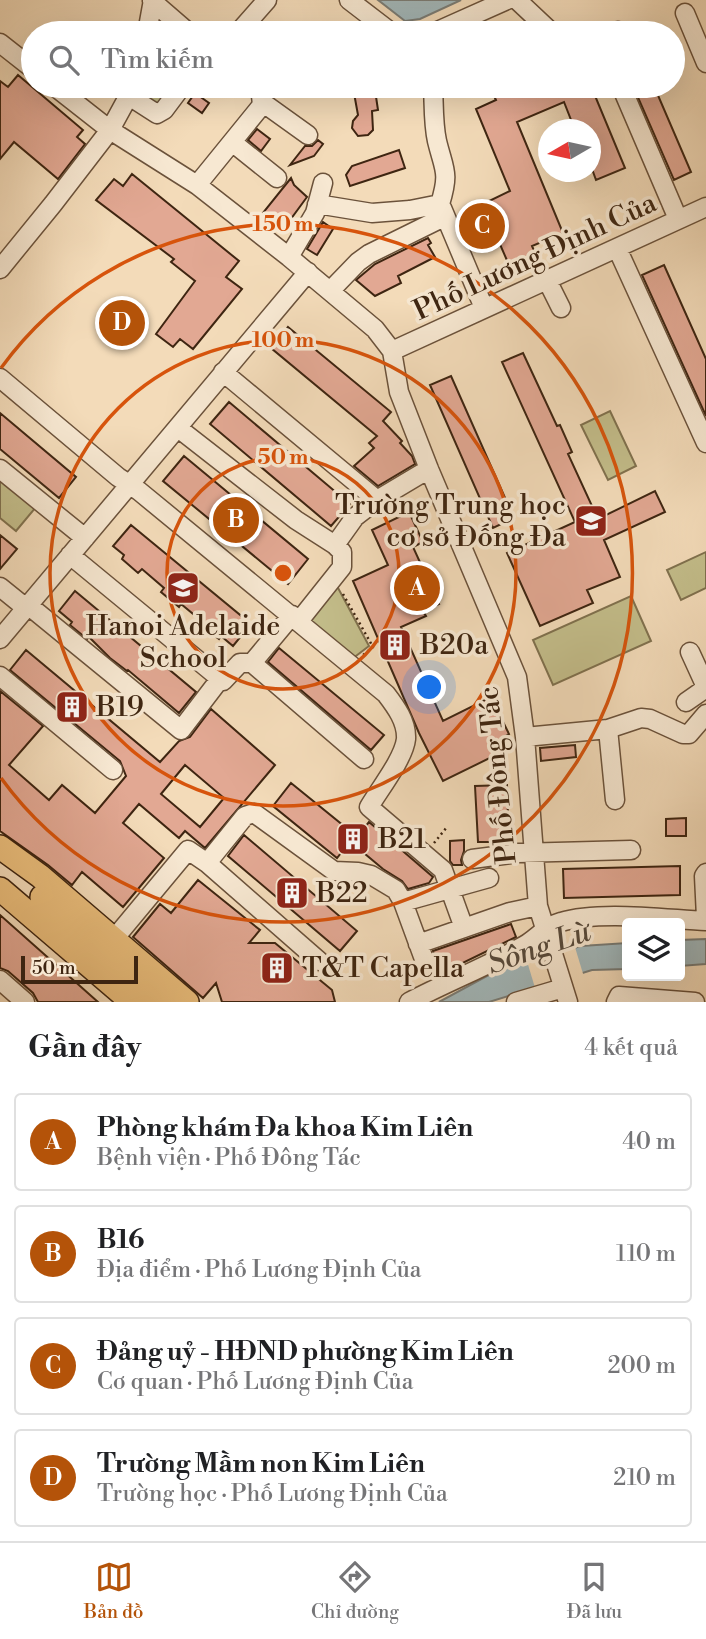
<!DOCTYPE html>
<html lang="vi">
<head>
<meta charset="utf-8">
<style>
	:root { --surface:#fff; --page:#f6f6f6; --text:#202124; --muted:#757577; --line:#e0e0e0; --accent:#b45309 }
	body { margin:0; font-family:"Libre Bodoni",serif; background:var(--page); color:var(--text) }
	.controls { position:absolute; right:21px; bottom:21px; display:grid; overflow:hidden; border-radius:7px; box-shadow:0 7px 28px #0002 }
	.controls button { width:63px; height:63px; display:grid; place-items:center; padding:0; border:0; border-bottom:2px solid var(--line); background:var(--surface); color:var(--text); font:35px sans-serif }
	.compass { position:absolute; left:538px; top:119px; width:63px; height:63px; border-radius:50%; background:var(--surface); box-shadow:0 7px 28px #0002; rotate:261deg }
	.scale { position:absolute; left:21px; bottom:18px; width:117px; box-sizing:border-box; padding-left:7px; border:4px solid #3e2511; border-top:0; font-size:19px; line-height:24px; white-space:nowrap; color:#3e2511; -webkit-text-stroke:5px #f7e8d2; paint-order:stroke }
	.you { position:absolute; left:430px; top:688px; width:24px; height:24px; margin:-18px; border:5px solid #fff; border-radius:50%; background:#1a73e8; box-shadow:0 0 0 10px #1a73e833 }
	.badge { display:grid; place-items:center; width:46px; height:46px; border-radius:50%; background:var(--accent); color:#fff; font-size:23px; font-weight:700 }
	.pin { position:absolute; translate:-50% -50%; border:4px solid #fff; box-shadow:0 2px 7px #0006 }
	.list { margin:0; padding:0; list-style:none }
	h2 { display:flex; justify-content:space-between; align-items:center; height:91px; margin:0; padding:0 28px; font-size:30px }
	h2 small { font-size:23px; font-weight:400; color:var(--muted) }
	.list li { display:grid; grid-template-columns:46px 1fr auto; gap:21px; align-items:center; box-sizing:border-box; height:98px; margin:0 14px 14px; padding:0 14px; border:2px solid var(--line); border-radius:7px }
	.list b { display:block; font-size:26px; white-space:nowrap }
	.list p { margin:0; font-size:23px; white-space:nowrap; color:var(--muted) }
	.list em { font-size:23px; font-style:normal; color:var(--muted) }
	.icon { flex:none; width:38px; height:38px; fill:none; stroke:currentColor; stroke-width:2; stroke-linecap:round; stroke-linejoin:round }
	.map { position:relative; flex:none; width:706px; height:1002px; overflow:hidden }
	.search { position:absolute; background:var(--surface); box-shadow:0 7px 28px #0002; left:21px; right:21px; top:21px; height:77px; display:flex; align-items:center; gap:18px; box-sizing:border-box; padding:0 24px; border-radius:38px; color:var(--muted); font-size:26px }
	.sheet { height:539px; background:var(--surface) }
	nav { display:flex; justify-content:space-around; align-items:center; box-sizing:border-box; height:98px; border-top:2px solid var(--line); background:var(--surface); font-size:19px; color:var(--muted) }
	nav a { display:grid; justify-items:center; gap:4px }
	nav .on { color:var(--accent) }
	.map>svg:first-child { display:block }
</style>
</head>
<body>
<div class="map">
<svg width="706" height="1002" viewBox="0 0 706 1002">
	<rect width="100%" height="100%" fill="#f3dbb9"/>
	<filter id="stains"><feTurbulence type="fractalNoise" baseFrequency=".00286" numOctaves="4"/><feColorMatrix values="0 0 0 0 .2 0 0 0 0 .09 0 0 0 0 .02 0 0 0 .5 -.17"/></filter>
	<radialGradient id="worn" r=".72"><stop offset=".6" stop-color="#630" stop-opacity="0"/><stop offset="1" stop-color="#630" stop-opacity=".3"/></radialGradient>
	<path fill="#c3bd8a" stroke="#80714e" stroke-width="2" d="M136,86H177L159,111L133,96Z
		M610,411L636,466L608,480L581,425Z
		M0,477L36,507L16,531L0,518Z
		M706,552V588L681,600L667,570Z
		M337,586L369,646L352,659L304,620Z
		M631,596L651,641L553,685L533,640Z"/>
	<path fill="#a2b8bb" stroke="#7a7d77" stroke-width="2" d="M378,0H461L420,19L405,21Z
		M706,939V964L680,966V940Z
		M627,943V969L592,970L489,1002H439L498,970L581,946Z"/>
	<path fill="#f3dbb9" d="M574,944L584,977L536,991L526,958Z"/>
	<path fill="#e2a893" stroke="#3e2511" stroke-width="2" fill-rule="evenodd" d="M18,75L83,130L77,137L85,144L58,179L14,142L0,159V81L8,87Z
		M507,86H591L625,168L596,180L591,166V130H575L564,102L517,122L563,233L532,246L538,260L512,272L496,235L471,247L459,219L488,206L487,202L510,191L476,109L496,100L492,92Z
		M633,86H654L691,172L674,180Z
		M375,90L378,110L372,111L373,130L368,135L358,136L352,128L353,121L358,115L354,93Z
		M195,93L209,103L202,113L188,103Z
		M257,129L270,139L261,151L248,140Z
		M318,140L323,144L314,156L290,165L305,146H312Z
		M399,150L405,168L350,186L346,175L352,166Z
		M132,174L239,261L226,277L242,289L193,349L180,339L173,347L156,334L195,281L171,262L174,259L96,200L114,179L123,186Z
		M291,178L294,185L307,197L282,231L262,214Z
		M323,222L333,229L317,255L307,249Z
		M428,238L431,243L428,245L435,257L398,276L401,283L375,296L356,280L375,264Z
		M664,265L706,359V416L642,275Z
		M288,327L391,412L383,421L402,441L400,443L412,456L415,464L378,486L354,466L374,448L369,443L377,436L271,348Z
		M523,353L557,426L560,425L572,452L568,454L598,519L655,491L665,512L604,540L620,577L587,590L593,603L540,626L507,553L575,522L502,362Z
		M451,376L514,518L493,528L430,385Z
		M229,402L350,504L331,526L210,424Z
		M0,413L76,477L59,498L0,449Z
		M184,456L308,559L288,584L163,481Z
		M409,512L423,542L413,547L439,604L423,611L426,616L401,627L443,721L491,697L509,734L502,738L508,749L443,781L419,733L353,581L388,565L372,530Z
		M131,525L251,624L233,646L221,636L219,639L202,626L204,623L181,604L179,607L161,592L164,588L142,569L138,573L122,559L124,555L113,546Z
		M0,535L17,549L0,569Z
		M75,591L196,692L179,713L128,670L127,671L110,658L89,637L87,639L70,625L72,622L59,611Z
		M279,648L384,735L371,750L268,662Z
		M26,650L160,762L179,741L190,737L211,709L275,765L205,848L185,831L179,838L139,804L123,823L164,858L123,907L82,872L72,885L48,865L0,831V691L43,726L9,765L49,800L62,785L95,813L126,776L120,761L10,670ZM185,765L224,798L200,827L161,794Z
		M575,745L576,757L541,761L540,748Z
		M291,783L355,835L337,858L273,806Z
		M507,785L508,817H503L504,842H478L475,786Z
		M686,818V836H666V819Z
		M369,822L433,877L429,883L408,889L402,881L383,869L352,843Z
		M244,835L357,931L340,951L228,856Z
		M464,840V851L461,860L462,865H453L450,861V841Z
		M680,866V895L564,898L563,869Z
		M198,880L260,930L249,943H275L332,990L335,1002H222L216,983L203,998L133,937L160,904L171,913Z
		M0,915L98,1002H38L33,993L8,971L0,968Z
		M511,924L516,937L436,976L433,970L436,963L433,951Z"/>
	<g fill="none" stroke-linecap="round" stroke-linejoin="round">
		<defs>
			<path id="minor" d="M349,0L392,33
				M517,0L552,33
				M152,1L189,33
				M685,13L706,63
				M147,33L153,0
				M238,33L267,0
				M433,33L507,0
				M615,33L618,31
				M0,43L33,69
				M54,86L110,130L197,185L289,257L375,329L392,351L399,392L429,469L517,677L525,737L538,906L568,1002
				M433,86C434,103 433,123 437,141C444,170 450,172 440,204
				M621,86L678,219
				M129,96L157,114L164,110L179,90
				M262,102L308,135
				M232,142L277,178
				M197,185L262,105L260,86
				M317,204L372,213L410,210L440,204
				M442,208L484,308
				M617,248L706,443
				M289,257L315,213L323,183
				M0,269L53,204L110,130L134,86
				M547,280L561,308
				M330,291L358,262L369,254L444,217
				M392,351L706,207
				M223,372L377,500
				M0,378L118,477L139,491L386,694C396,707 407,722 406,739C404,758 379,790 369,807L443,870L464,928
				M178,428L296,520L335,545
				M0,469L85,538
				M70,555L223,681L240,663H252L292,615
				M0,587L26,608
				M28,605L181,730L220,679
				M299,621L342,567V552L335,545L355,517L377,500L429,469
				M0,639L308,272
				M690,652L706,687
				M252,663L364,759
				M0,676L113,770
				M686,702L706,688
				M608,729L615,800
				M525,737L608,729L641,718L650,719L683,734H689L706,714
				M472,859L518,853L631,850
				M207,863L319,961
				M706,873L704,876L706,917
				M403,902L489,878
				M114,939L188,850L207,863L245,816L254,813L334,871L358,872L371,875L396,890L403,902L425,962
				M418,944L510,912L538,906
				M0,980L25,1002
				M409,1002C447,982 488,966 525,945C537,938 546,926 561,922C599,910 665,919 706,921
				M516,1002L563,988
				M616,1002L619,996L695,1002"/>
			<path id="major" d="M0,847L40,876L187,1002
				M0,889L132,1002
				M42,897L160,1002"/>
		</defs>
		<use href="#minor" stroke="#6b523b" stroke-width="21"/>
		<use href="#major" stroke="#3e2511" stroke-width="26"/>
		<path stroke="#3e2511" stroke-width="2.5" stroke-dasharray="2 3.5" stroke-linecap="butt" d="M343,594L373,647L363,655
			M434,843L447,827"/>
		<use href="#minor" stroke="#f7e8d2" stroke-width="18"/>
		<use href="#major" stroke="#eabe7c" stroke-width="23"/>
	</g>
	<g fill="none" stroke="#d7540c" stroke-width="3.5">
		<circle cx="283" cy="573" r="116"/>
		<circle cx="283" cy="573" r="233"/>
		<path d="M1 368A349 349 0 1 1 1 778"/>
	</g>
	<defs>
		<symbol id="school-square" viewBox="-11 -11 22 22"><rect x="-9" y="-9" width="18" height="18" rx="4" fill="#8f2418" stroke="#f7e8d2"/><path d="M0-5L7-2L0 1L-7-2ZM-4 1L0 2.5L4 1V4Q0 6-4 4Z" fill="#fff"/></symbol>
		<symbol id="building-square" viewBox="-11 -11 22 22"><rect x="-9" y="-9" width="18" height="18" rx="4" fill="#8f2418" stroke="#f7e8d2"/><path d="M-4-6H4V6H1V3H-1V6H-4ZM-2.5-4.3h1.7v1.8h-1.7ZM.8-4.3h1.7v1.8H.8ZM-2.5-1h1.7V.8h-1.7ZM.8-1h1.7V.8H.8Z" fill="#fff"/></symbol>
	</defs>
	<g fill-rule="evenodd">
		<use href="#school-square" x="572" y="502" width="38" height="38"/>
		<use href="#school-square" x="164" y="569" width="38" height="38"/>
		<use href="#building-square" x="376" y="626" width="38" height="38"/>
		<use href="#building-square" x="53" y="688" width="38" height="38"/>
		<use href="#building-square" x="334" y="820" width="38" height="38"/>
		<use href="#building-square" x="273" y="874" width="38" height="38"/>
		<use href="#building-square" x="258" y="949" width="38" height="38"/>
	</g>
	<g text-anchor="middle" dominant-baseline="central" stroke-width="7" stroke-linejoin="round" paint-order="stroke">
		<g font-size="28" fill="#3e2511" stroke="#f7e8d2">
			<text transform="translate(535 257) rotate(-25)">Phố Lương Định Của</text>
			<text transform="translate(498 775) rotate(-96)">Phố Đông Tác</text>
		</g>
		<g font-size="28" fill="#3e2511" stroke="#f7e8d2" text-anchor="start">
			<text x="566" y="505" text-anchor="end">Trường Trung học<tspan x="566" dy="32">cơ sở Đống Đa</tspan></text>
			<text x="183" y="626" text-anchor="middle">Hanoi Adelaide<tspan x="183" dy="32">School</tspan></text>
			<text x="420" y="645">B20a</text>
			<text x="96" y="707">B19</text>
			<text x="378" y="839">B21</text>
			<text x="316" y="893">B22</text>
			<text x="302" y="968">T&amp;T Capella</text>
		</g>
		<g font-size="30" font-style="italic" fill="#574a3c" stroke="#f7e8d2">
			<text transform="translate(539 948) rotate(-19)">Sông Lừ</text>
		</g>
	</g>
	<circle cx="283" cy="573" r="10" fill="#d7540c" stroke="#f7e8d2" stroke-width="3.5"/>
	<g font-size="21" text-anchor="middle" font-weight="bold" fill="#d7540c" stroke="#f7e8d2" stroke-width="7" stroke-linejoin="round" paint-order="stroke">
		<text x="283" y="231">150 m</text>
		<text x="283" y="347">100 m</text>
		<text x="283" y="464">50 m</text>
	</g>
	<rect width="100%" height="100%" filter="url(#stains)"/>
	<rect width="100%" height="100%" fill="url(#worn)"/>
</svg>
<div class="controls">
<button><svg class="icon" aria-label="layers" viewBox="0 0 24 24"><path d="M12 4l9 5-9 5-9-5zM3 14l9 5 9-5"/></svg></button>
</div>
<svg class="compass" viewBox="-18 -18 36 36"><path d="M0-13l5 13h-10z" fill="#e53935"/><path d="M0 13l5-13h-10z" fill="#757577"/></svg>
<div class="scale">50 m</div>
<div class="you"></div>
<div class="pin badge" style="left:417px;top:588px">A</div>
<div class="pin badge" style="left:236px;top:520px">B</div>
<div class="pin badge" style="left:482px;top:226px">C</div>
<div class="pin badge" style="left:122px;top:323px">D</div>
<div class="search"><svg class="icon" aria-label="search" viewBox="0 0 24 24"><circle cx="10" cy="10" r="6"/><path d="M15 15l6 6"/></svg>Tìm kiếm</div>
</div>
<section class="sheet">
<h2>Gần đây<small>4 kết quả</small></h2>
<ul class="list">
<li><span class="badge">A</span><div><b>Phòng khám Đa khoa Kim Liên</b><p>Bệnh viện · Phố Đông Tác</p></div><em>40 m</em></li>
<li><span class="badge">B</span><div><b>B16</b><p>Địa điểm · Phố Lương Định Của</p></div><em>110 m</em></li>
<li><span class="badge">C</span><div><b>Đảng uỷ - HĐND phường Kim Liên</b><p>Cơ quan · Phố Lương Định Của</p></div><em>200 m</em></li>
<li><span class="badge">D</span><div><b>Trường Mầm non Kim Liên</b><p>Trường học · Phố Lương Định Của</p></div><em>210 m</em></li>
</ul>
</section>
<nav>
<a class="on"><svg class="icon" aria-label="map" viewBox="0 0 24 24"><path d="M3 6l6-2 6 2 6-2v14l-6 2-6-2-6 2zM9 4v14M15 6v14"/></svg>Bản đồ</a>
<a><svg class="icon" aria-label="directions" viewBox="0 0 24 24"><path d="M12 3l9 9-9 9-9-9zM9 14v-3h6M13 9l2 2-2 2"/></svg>Chỉ đường</a>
<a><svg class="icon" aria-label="saved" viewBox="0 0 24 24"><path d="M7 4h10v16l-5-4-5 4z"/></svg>Đã lưu</a>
</nav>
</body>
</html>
